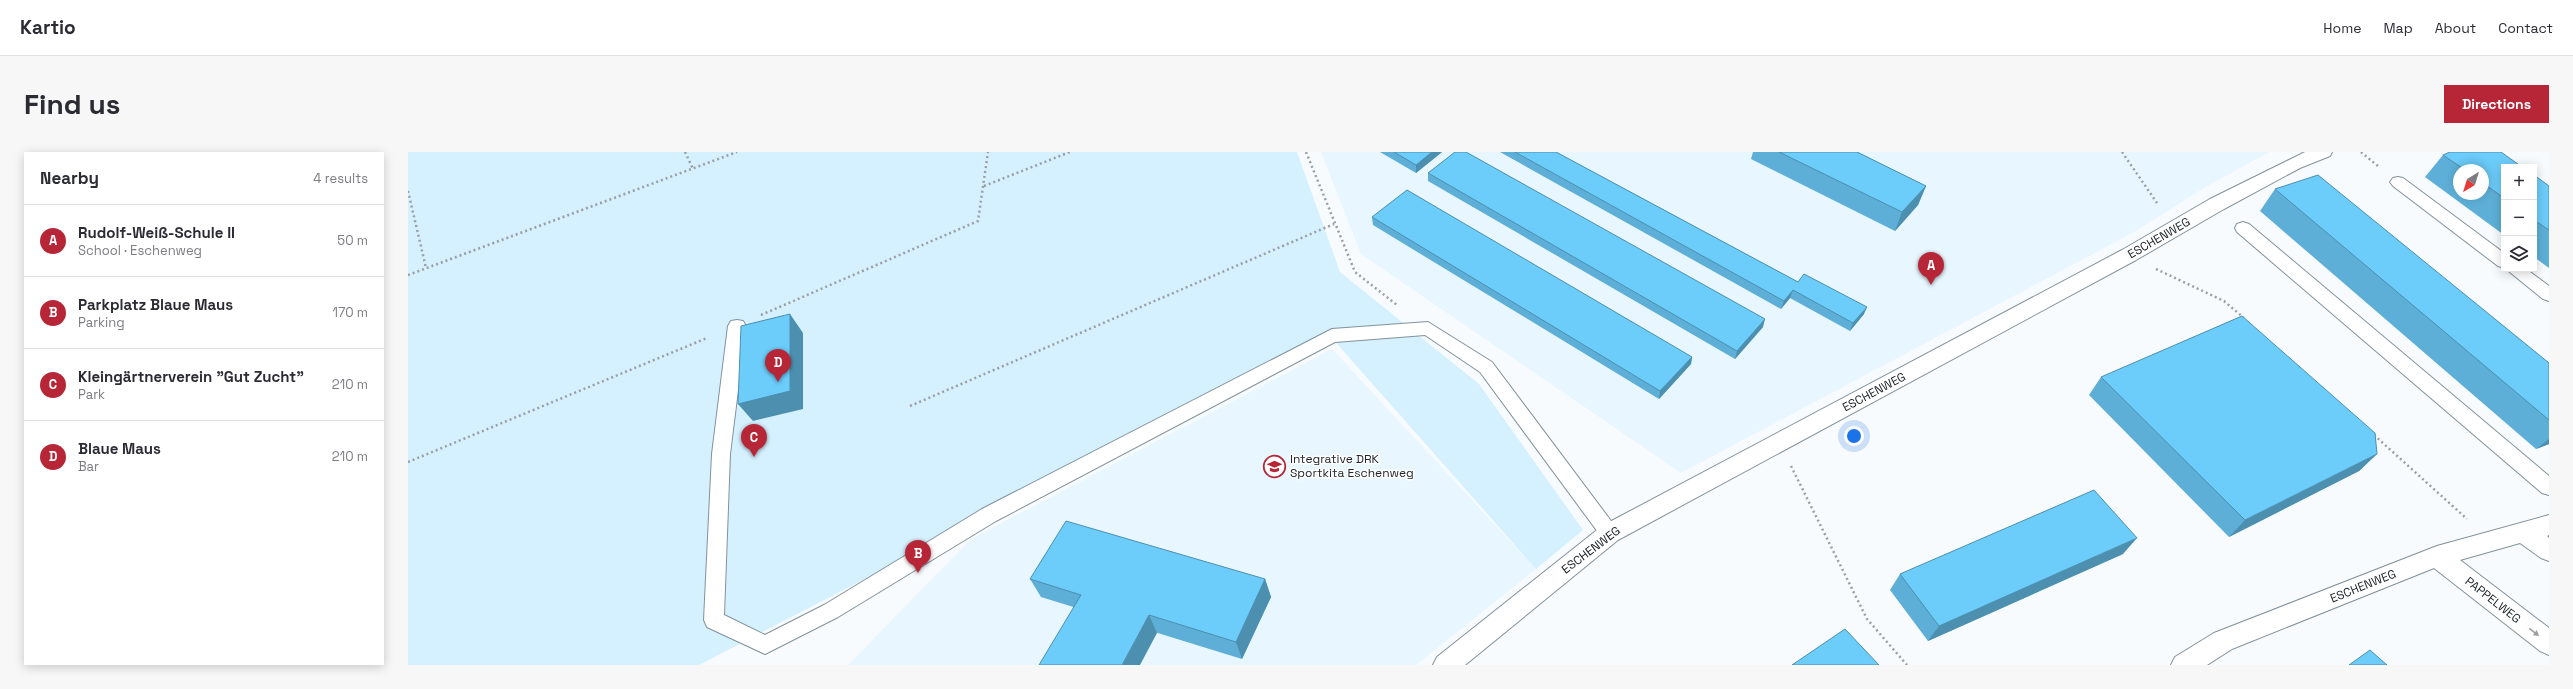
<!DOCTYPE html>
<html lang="en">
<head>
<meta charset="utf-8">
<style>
	:root { --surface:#fff; --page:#f7f7f7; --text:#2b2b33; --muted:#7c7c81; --line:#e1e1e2; --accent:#b72637 }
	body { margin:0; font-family:"Space Grotesk",sans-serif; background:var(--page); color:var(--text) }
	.controls { position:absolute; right:12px; top:12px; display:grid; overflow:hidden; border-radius:0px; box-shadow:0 2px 10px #0003 }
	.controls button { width:36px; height:36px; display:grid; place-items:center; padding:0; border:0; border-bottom:1px solid var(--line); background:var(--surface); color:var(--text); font:20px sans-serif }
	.compass { position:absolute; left:2045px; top:12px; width:36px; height:36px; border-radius:50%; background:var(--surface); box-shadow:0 2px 10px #0003; rotate:218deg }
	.you { position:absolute; left:1446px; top:284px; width:14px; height:14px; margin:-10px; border:3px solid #fff; border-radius:50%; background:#1a73e8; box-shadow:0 0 0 6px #1a73e833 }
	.badge { display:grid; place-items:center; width:26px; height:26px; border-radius:50%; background:var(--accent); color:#fff; font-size:13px; font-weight:700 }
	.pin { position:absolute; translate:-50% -33px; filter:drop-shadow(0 1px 2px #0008) }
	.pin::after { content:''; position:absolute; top:21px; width:14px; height:12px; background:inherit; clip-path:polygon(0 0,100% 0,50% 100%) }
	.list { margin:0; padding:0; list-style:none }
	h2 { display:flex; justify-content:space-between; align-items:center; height:52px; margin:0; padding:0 16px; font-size:17px }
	h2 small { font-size:13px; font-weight:400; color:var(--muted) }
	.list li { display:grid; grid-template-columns:26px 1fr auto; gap:12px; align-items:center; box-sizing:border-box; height:72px; padding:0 16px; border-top:1px solid var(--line) }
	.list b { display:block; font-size:15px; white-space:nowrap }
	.list p { margin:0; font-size:13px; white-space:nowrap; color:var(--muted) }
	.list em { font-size:13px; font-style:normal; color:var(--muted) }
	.icon { flex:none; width:22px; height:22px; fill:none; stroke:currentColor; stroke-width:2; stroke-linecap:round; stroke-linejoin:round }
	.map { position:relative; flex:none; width:2141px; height:513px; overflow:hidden; border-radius:0px }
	header { display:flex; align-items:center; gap:24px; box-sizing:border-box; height:56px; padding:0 20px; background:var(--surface); border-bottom:1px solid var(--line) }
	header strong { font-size:19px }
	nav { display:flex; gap:22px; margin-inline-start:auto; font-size:14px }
	.intro { display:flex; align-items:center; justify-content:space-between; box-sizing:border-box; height:96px; padding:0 24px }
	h1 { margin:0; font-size:28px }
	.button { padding:10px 18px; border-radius:0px; background:var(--accent); color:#fff; font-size:14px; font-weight:700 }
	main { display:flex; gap:24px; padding:0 24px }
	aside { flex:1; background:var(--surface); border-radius:0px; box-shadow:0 2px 10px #0003 }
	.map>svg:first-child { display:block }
</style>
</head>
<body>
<header>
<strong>Kartio</strong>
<nav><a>Home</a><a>Map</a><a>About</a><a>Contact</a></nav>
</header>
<div class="intro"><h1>Find us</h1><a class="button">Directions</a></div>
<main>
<aside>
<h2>Nearby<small>4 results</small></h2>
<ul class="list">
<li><span class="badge">A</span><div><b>Rudolf-Weiß-Schule II</b><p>School · Eschenweg</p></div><em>50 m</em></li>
<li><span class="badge">B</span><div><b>Parkplatz Blaue Maus</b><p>Parking</p></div><em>170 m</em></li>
<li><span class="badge">C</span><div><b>Kleingärtnerverein &quot;Gut Zucht&quot;</b><p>Park</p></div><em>210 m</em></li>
<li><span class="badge">D</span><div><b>Blaue Maus</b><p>Bar</p></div><em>210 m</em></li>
</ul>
</aside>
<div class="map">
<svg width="2141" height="513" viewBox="0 0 2141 513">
	<rect width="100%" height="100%" fill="#f8fbfd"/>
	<path fill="#e7f6ff" d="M913,0H1861L1796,36L1728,79L1273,321L953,102Z
		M924,197L1128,417L1008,513H440L563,387Z"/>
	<path fill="#d5f0ff" d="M0,0H889L932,120L1071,232L1175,378L1128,417L923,185L291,513H0Z"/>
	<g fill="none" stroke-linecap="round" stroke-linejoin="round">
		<defs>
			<path id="lane" d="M1990,25L1995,26L2096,101V116L2090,114L1985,34L1982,30L1985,26Z
				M1835,70L1841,72L2141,324V343L2134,341L1829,80L1827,76L1829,72Z
				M2098,117H2118L2141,134V149L2135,147Z
				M329,168L335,169L338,174L322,302L316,463L357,483L416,453L574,357L924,177L1020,170L1084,210L1212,381L1209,387L1202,389L1195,387L1072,220L1017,183L927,190L588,369L430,465L357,502L299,475L296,468L304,302L320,174L323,169Z"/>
			<path id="street" d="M1897,0H1924L1922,4L1892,16L1816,57L1728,108L1210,388L1057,513H1025L1029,505L1194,374L1714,98L1802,47Z
				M2141,363V383L2139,384L2141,386V409L2133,406L2112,391L2052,408L2141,476V503L2132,499L2026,416L1824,497L1799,513H1763L1767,505L1806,481L2029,394Z"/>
		</defs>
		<use href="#lane" stroke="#82929a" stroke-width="2"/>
		<use href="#street" stroke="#82929a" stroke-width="2"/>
		<path stroke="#9a9fa1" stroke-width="2.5" stroke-dasharray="2 3" stroke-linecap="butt" d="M277,0L285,17
			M898,0L947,120L989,153
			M1714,0L1749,51
			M1953,0L1971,15
			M576,34L662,0
			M0,39L18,116
			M1748,117L1816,149L1836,166
			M0,123L329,0
			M353,163L570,69L580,0
			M502,254L926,72
			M1966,283L2059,367
			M0,310L299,186
			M1383,314L1459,467L1499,513"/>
		<use href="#lane" fill="#fff" fill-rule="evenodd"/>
		<use href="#street" fill="#fff" fill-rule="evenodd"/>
	</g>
	<path fill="#5dafd7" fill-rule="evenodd" d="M972,0H1034L1008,21Z
		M1092,0H1148L1390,130L1456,162L1442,179L1382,146L1373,157Z
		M1345,0H1449L1518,34L1510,53L1487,79L1343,7Z
		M2035,3L2096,15V83L2017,25ZM2051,18H2075V42H2051Z
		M1020,21L1355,175L1327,207L1020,29Z
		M2126,23L2141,34V116L2126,105Z
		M1867,37L2141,211V292L2128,297L1852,59Z
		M964,65L1284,205L1283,212L1251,247L965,73Z
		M1693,225L1969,302L1951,319L1821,385L1681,243Z
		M1715,402L1520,489L1482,438L1492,422Z
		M622,427H857L863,445L834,507L633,445Z"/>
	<path fill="#4c8faf" d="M1024,0H1034L1008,21V13Z
		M1518,34L1510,53L1487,79L1494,60Z
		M1385,138L1382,146L1373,157L1376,149Z
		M1459,155L1456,162L1442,179L1445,171Z
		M382,162L395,181V257L345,269L330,252Z
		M1357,167L1355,175L1327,207L1329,199Z
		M1284,205L1283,212L1251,247L1252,239Z
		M2141,287V292L2128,297Z
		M1969,302L1951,319L1821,385L1837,368Z
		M1729,386L1715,402L1520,489L1531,474Z
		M857,427L863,445L834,507L828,490Z
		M741,463L749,481L732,513H714Z"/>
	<path fill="#6cccfa" stroke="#4c8faf" d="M986,0H1024L1008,13Z
		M1047,0H1058L1357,167L1329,199L1020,21Z
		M1107,0H1148L1390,130L1396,122L1459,155L1445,171L1385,138L1376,149Z
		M1371,0H1449L1518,34L1494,60Z
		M2042,0H2093L2114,15H2096V46L2075,31V18H2057L2035,3Z
		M1910,23L2141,211V268L1867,37Z
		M2126,23L2141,34V78L2126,68Z
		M999,38L1284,205L1252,239L964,65Z
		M382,162V239L330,252L333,174Z
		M1834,164L1967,281L1969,302L1837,368L1693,225Z
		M1686,338L1729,386L1531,474L1492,422Z
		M658,369L857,427L828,490L741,463L714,513H631L673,443L622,427Z
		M1437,477L1471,513H1384Z
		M1962,498L1979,513H1941Z"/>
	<defs><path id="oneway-solid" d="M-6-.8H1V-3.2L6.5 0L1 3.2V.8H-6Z"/></defs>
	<use fill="#9b9d9f" href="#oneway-solid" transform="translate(2126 480) rotate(38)"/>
	<defs>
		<symbol id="school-ring" viewBox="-11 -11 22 22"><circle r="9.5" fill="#fff" stroke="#b72637" stroke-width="1.5"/><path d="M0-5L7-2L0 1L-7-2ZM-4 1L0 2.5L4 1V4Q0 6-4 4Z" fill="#b72637"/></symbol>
	</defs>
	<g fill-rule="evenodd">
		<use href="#school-ring" x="854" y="302" width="25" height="25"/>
	</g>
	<g text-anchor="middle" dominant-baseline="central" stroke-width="3" stroke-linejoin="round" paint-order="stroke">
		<g font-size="12" fill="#20262a" stroke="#fff">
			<text transform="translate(1751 86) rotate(-30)">ESCHENWEG</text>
			<text transform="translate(1466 240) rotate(-28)">ESCHENWEG</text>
			<text transform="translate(1183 398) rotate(-37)">ESCHENWEG</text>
			<text transform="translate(1955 434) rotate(-22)">ESCHENWEG</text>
			<text transform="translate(2085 448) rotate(38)">PAPPELWEG</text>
		</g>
		<g font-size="12" fill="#20262a" stroke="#fff" text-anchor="start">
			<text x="882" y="307">Integrative DRK<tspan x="882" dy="14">Sportkita Eschenweg</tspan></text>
		</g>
	</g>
</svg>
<div class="controls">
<button>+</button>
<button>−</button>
<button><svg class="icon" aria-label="layers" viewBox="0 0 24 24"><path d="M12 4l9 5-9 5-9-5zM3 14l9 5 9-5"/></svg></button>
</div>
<svg class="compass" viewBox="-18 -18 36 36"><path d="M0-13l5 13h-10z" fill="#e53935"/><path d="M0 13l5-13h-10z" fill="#7c7c81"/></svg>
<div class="you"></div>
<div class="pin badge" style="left:1523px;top:133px">A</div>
<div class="pin badge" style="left:510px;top:421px">B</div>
<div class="pin badge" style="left:346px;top:305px">C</div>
<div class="pin badge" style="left:370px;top:230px">D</div>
</div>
</main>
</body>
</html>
